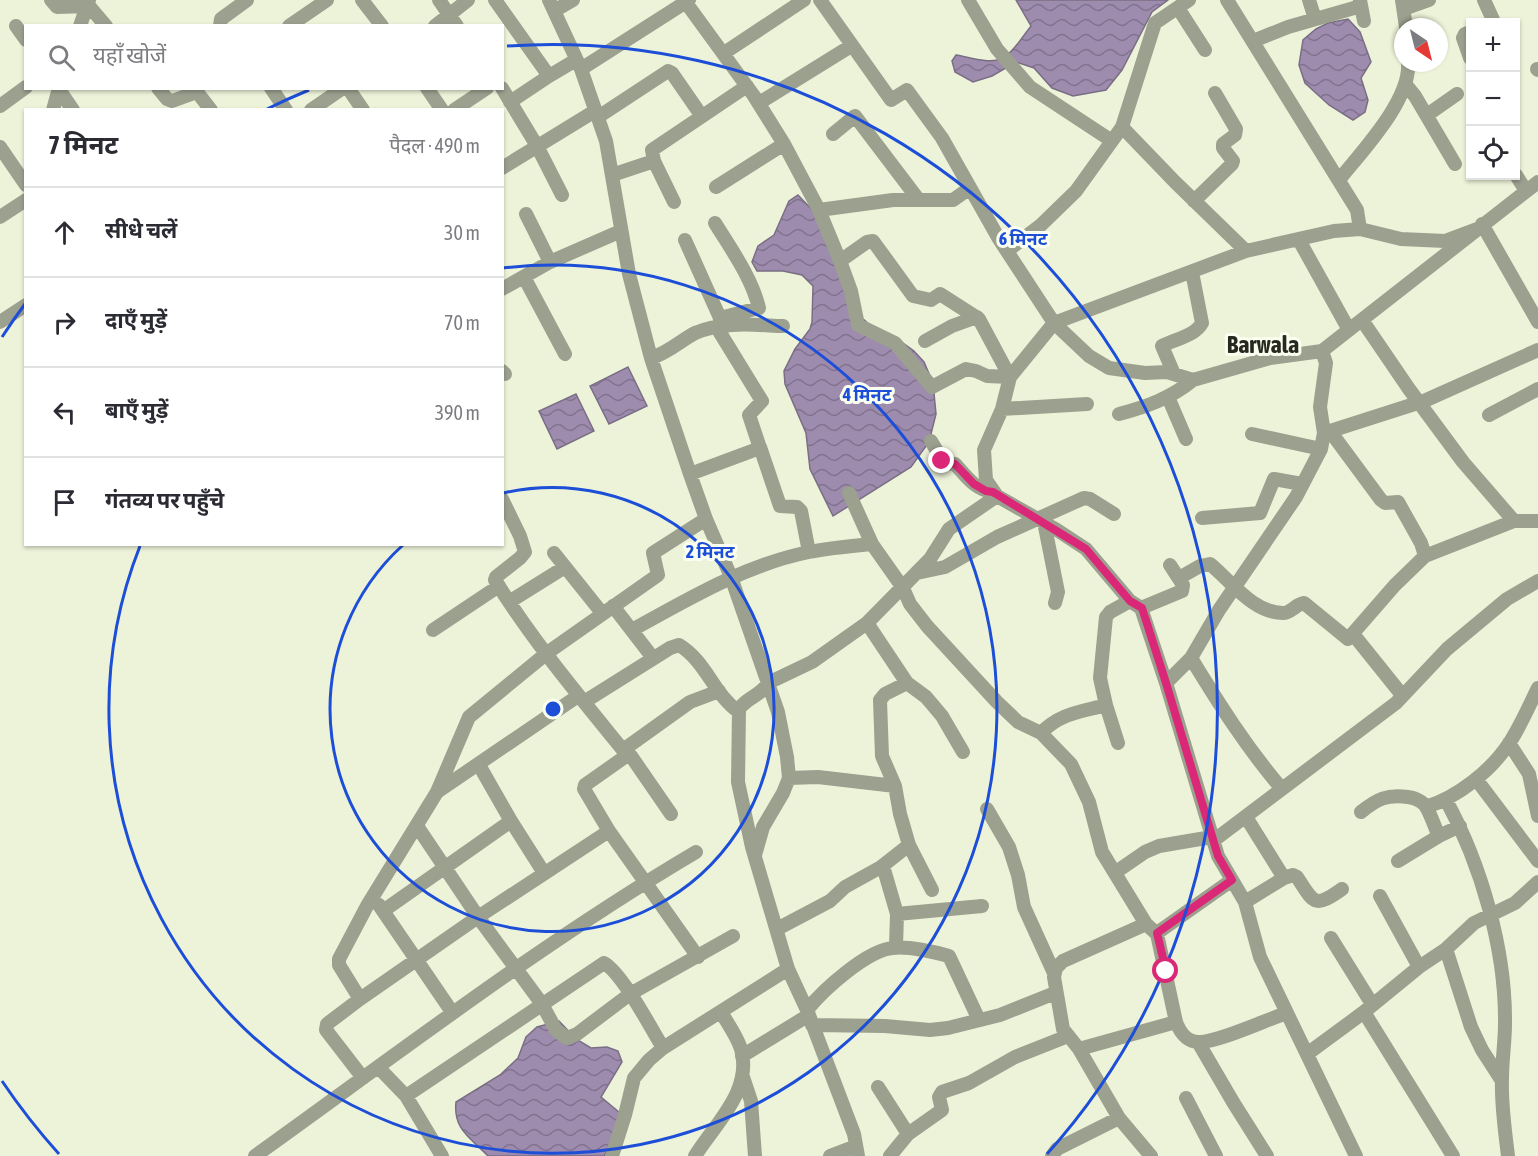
<!DOCTYPE html>
<html lang="hi">
<head>
<meta charset="utf-8">
<style>
	:root { --surface:#fff; --page:#f7f7f7; --text:#2b2b33; --muted:#7c7c81; --line:#e1e1e2 }
	body { margin:0; font-family:"Asap Condensed","Noto Sans Devanagari",sans-serif; background:var(--page); color:var(--text) }
	.controls { position:absolute; right:18px; top:18px; display:grid; overflow:hidden; border-radius:0px; box-shadow:0 2px 4px #0004 }
	.controls button { width:54px; height:54px; display:grid; place-items:center; padding:0; border:0; border-bottom:2px solid var(--line); background:var(--surface); color:var(--text); font:30px sans-serif }
	.compass { position:absolute; left:1394px; top:18px; width:54px; height:54px; border-radius:50%; background:var(--surface); box-shadow:0 2px 4px #0004; rotate:145deg }
	.stop { position:absolute; width:18px; height:18px; margin:-14px; border:4px solid #db2777; border-radius:50%; background:#fff }
	.stop.end { background:#db2777; border-color:#fff; box-shadow:0 2px 6px #0008 }
	.list { margin:0; padding:0; list-style:none }
	h2 { display:flex; justify-content:space-between; align-items:center; height:78px; margin:0; padding:0 24px; font-size:26px }
	h2 small { font-size:20px; font-weight:400; color:var(--muted) }
	.list li { display:grid; grid-template-columns:39px 1fr auto; gap:18px; align-items:center; box-sizing:border-box; height:90px; padding:0 24px; border-top:2px solid var(--line) }
	.list b { display:block; font-size:22px; white-space:nowrap }
	.list em { font-size:20px; font-style:normal; color:var(--muted) }
	.icon { flex:none; width:33px; height:33px; fill:none; stroke:currentColor; stroke-width:2; stroke-linecap:round; stroke-linejoin:round }
	.map { position:relative; flex:none; width:1538px; height:1156px; overflow:hidden }
	.search { position:absolute; background:var(--surface); box-shadow:0 2px 4px #0004; left:24px; top:24px; width:480px; height:66px; display:flex; align-items:center; gap:15px; box-sizing:border-box; padding:0 21px; border-radius:0px; color:var(--muted); font-size:22px }
	.panel { position:absolute; background:var(--surface); box-shadow:0 2px 4px #0004; left:24px; top:108px; width:480px; height:438px; border-radius:0px }
	.map>svg:first-child { display:block }
</style>
</head>
<body>
<div class="map">
<svg width="1538" height="1156" viewBox="0 0 1538 1156">
	<defs>
		<pattern id="water-waves" width="16" height="10" patternUnits="userSpaceOnUse" patternTransform="scale(1.5)"><rect width="16" height="10" fill="#9e8caf"/><path d="M0 5q4-4 8 0t8 0" fill="none" stroke="#81728e"/></pattern>
	</defs>
	<rect width="100%" height="100%" fill="#edf3d9"/>
	<path fill="url(#water-waves)" stroke="#7a6e84" stroke-width="1.5" d="M1016,0H1168L1152,12L1122,70L1106,90L1073,96L1052,88L1034,68L1016,62L992,76L973,82L955,72L952,61L956,55C969,57 989,64 1001,59C1013,53 1023,36 1031,26Z
		M1348,19L1360,32L1371,62L1361,78L1368,100L1365,112L1353,120L1329,105L1305,83L1299,65L1303,40L1316,29L1328,23Z
		M798,195L815,213L862,318L878,332L900,341L914,351L924,362L933,383L936,414L929,442L911,467L833,516L810,469L806,433L785,384L784,371L795,349L810,329L812,322L813,286L802,275L783,271H757L752,262L758,246L774,235L789,201Z
		M628,367L647,406L609,424L590,386Z
		M576,394L594,431L557,449L539,411Z
		M559,1021L576,1039L591,1048L607,1047L618,1051L622,1062L601,1097L620,1113L609,1148L604,1156H488C471,1138 453,1130 456,1102L500,1075L518,1058L526,1037L537,1027Z"/>
	<g fill="none" stroke-linecap="round" stroke-linejoin="round">
		<path stroke="#9ca08f" stroke-width="14" d="M51,0L57,7L89,6L106,26
			M362,0L382,26
			M439,0L457,26
			M495,0L549,76
			M549,0L581,69L606,141L629,274L651,358L690,474L706,519L731,577L778,712L787,757L789,778L783,793L763,827L755,855
			M684,0L754,96L784,144L819,210L840,261L851,291L858,325L895,343L932,387L966,369L976,371L987,376L1010,377L979,319L940,294L931,300L913,296L873,241L867,242L840,261
			M820,0L891,100L907,90L942,138L999,239L1054,323L1089,356L1109,368L1145,373L1167,372L1193,380L1270,358L1322,351L1538,182
			M968,0L997,49L1030,87L1112,141
			M1227,0L1357,210L1360,229
			M1309,0L1315,19
			M1360,0L1364,21
			M1402,0L1406,27
			M1484,0L1494,22
			M1178,8L1205,50
			M1404,9L1429,0
			M554,11L573,0
			M16,26L26,40
			M80,26L89,0
			M220,26L221,19L247,0
			M289,26L327,0
			M435,26L468,0
			M1470,32L1465,34L1463,38L1470,58
			M1253,41L1288,27L1361,6
			M724,53L804,0
			M581,69L689,0
			M1537,69L1538,70
			M1406,85L1415,96L1455,164
			M58,88L73,110
			M158,88L167,99L172,101L197,92L211,110
			M271,88L286,110
			M348,88L363,110
			M427,88L442,110
			M502,88L537,146L562,195
			M510,102L549,76L576,60
			M759,103L851,46
			M0,106L26,87
			M53,110L59,88
			M311,110L343,88
			M454,110L487,88
			M1427,115L1457,94
			M598,117L668,71L672,73L701,115
			M1122,127L1175,182L1246,251
			M833,134L855,116L918,199
			M0,147L26,185
			M502,168L595,111
			M612,175L654,161
			M1516,175L1526,191
			M1339,180C1362,151 1411,100 1408,63
			M716,187L784,144
			M1194,201L1232,164L1233,161L1223,148V144L1235,135L1236,129L1215,93
			M674,202L654,161L652,150L747,86
			M819,210L893,200H953L970,188
			M526,214L550,262
			M0,217L26,200
			M715,223C731,249 752,278 759,308L720,318
			M1482,224L1538,322
			M685,240L720,318L719,331L762,401L749,415L760,448L690,474
			M1299,240L1349,330
			M1007,251L1041,225L1076,191L1122,127L1155,23L1189,0
			M524,277L565,354
			M502,289L550,262L621,231
			M1362,320L1409,389L1463,462L1514,521H1538
			M0,322L26,305
			M925,341L952,326L977,317
			M651,358C668,353 680,341 695,333C723,321 754,325 783,326
			M502,371L505,374
			M1174,374L1162,346C1175,339 1195,336 1202,323L1192,272
			M1168,397L1186,439
			M1002,409L1087,404
			M1119,414C1146,407 1171,398 1193,380
			M1489,415L1538,389
			M1330,431L1381,500L1385,503L1398,502L1421,543L1425,556
			M1324,433L1424,401L1538,350
			M1252,434L1321,449
			M931,441L944,463L955,464C965,475 976,491 993,492
			M760,447L780,506L797,507L801,511L809,552
			M849,493L872,544L903,588L910,604L927,626L997,702L1018,722L1041,733L1071,764L1089,802L1102,852L1146,924L1157,934L1176,1022C1180,1032 1186,1042 1199,1042C1216,1043 1268,1019 1287,1013
			M502,499L520,536L525,552L520,558L496,577L495,580C532,640 579,696 623,750L631,756L671,814
			M1202,518L1260,513L1274,479L1302,484
			M1044,522L1058,592L1055,603
			M554,553L602,613
			M917,573L945,567L997,537L1084,498L1090,499L1114,514
			M1179,578L1200,566L1210,564C1231,581 1253,613 1283,613C1291,613 1296,604 1304,603L1348,639L1395,585L1425,556L1514,521
			M509,602L565,567
			M613,606L653,658
			M1141,608L1182,591L1183,585L1170,565
			M867,623L907,683L926,697L942,716L963,752
			M433,630L499,586
			M632,630C688,599 745,565 809,552C829,548 851,546 872,544
			M1353,634L1402,695
			M1191,658C1219,704 1247,748 1282,789
			M907,683L885,694L880,700L882,756L895,786L900,814L909,845L932,890
			M1166,683L1191,658L1219,610L1296,497L1321,449L1324,433L1320,407L1326,363L1322,351
			M584,702L670,648L679,645C706,661 714,695 739,712
			M1041,733C1060,713 1081,712 1106,705
			M1118,743L1106,705L1100,678L1106,617L1110,612L1130,601
			M1509,743L1529,774L1538,816
			M623,750L690,702L719,691
			M629,754L585,785L584,789L609,831L698,957
			M479,765L511,821L544,873
			M789,778L818,777L895,786
			M1476,779L1538,861
			M437,792L578,696
			M1446,800C1481,864 1506,950 1505,1024C1505,1042 1502,1060 1502,1079C1501,1104 1505,1131 1508,1156
			M1426,807C1458,797 1491,771 1510,742C1521,725 1529,706 1538,688
			M987,809L1009,847L1018,875L1024,907L1054,973
			M1361,812C1377,799 1387,794 1408,797C1415,798 1420,800 1425,805C1431,814 1434,826 1439,836
			M1246,817L1284,878
			M417,826L478,917L542,1004L556,1030L567,1038L577,1034L630,994L733,936
			M1213,841L1396,703L1447,649L1507,599L1538,581
			M1398,861L1439,836L1460,826
			M883,866L897,914L896,947
			M1116,872L1145,852L1159,846L1212,837
			M1380,896L1419,967
			M1245,902L1284,878L1293,875L1297,877C1314,903 1314,909 1342,889
			M379,905L452,1012
			M383,911L511,821
			M897,914L982,906
			M1146,924L1063,961L1056,968L1054,977L1063,1029L1079,1049L1119,1118L1151,1156
			M777,929L830,901L845,887L881,867L909,845
			M1157,933L1232,880
			M1331,938L1372,1004
			M1446,949L1471,1027L1482,1050L1502,1081
			M360,999L339,965V959L367,906L437,792L469,717L547,653L658,575L653,553L706,519
			M807,1010C823,990 867,950 893,948C908,946 935,952 949,956L979,1020
			M1364,1012L1453,1156
			M812,1025L885,1026L930,1030L948,1028L1000,1015L1055,993
			M1198,1042L1233,1102L1267,1156
			M1079,1049L1176,1022
			M1307,1054L1364,1012L1419,967L1446,949L1474,923L1515,903L1538,882
			M742,1056L809,1015
			M378,1067L406,1096L604,963C622,973 651,1028 663,1048
			M743,1077L751,1101L755,1156
			M363,1078L326,1030L327,1024L360,999L478,917L609,831
			M878,1087L908,1134
			M406,1096L442,1156
			M1186,1098L1216,1156
			M255,1156C400,1052 542,943 696,852
			M612,1156L625,1115L634,1078L649,1060L663,1048L788,969
			M695,1156C715,1124 753,1090 741,1049C737,1036 728,1024 721,1012
			M830,1156L856,1146
			M858,1156L854,1134L807,1010L788,969L752,847L738,782L739,709C746,698 762,695 768,683L812,662L867,623L930,559L949,529L997,496
			M890,1156L908,1134L942,1110L939,1097L942,1092L969,1083L1015,1057L1068,1036
			M1052,1156L1057,1149L1119,1118
			M1356,1156L1260,957L1245,902L1218,856L1166,683L1141,608L1130,601L1086,549L1057,530L997,496L986,480L984,450L1002,409L1010,377L1054,323L1246,251L1334,231L1360,229L1401,239L1445,241L1477,229"/>
	</g>
	<g fill="none" stroke-linecap="round" stroke-linejoin="round">
		<path stroke="#db2777" stroke-width="8" d="M942,461L955,464L974,484L986,491L993,492L1086,549L1130,601L1142,608L1166,683L1218,856L1232,880L1157,933L1166,971"/>
	</g>
	<g fill="none" stroke="#1d4ed8" stroke-width="3">
		<path d="M503 493A222 222 0 1 1 403 545"/>
		<path d="M503 268A444 444 0 1 1 140 546"/>
		<path d="M59 1154A665 665 0 0 1 2 1081M2 337A665 665 0 0 1 25 304M267 109A665 665 0 0 1 309 90M507 46A665 665 0 0 1 1047 1154"/>
	</g>
	<g text-anchor="middle" dominant-baseline="central" stroke-width="6" stroke-linejoin="round" paint-order="stroke">
		<g font-size="24" font-weight="bold" fill="#272920" stroke="#fbffef">
			<text x="1263" y="344">Barwala</text>
		</g>
	</g>
	<circle cx="553" cy="709" r="9" fill="#1d4ed8" stroke="#fbffef" stroke-width="3"/>
	<g font-size="18" text-anchor="middle" font-weight="bold" fill="#1d4ed8" stroke="#fbffef" stroke-width="6" stroke-linejoin="round" paint-order="stroke">
		<text x="1023" y="245">6 मिनट</text>
		<text x="867" y="401">4 मिनट</text>
		<text x="710" y="558">2 मिनट</text>
	</g>
</svg>
<div class="controls">
<button>+</button>
<button>−</button>
<button><svg class="icon" aria-label="locate" viewBox="0 0 24 24"><circle cx="12" cy="12" r="6"/><path d="M12 2v4M12 18v4M2 12h4M18 12h4"/></svg></button>
</div>
<svg class="compass" viewBox="-18 -18 36 36"><path d="M0-13l5 13h-10z" fill="#e53935"/><path d="M0 13l5-13h-10z" fill="#7c7c81"/></svg>
<div class="stop" style="left:1166px;top:971px"></div>
<div class="stop end" style="left:942px;top:461px"></div>
<div class="search"><svg class="icon" aria-label="search" viewBox="0 0 24 24"><circle cx="10" cy="10" r="6"/><path d="M15 15l6 6"/></svg>यहाँ खोजें</div>
<section class="panel">
<h2>7 मिनट<small>पैदल · 490 m</small></h2>
<ul class="list">
<li><svg class="icon" aria-label="ahead" viewBox="0 0 24 24"><path d="M12 20V5M6 11l6-6 6 6"/></svg><div><b>सीधे चलें</b></div><em>30 m</em></li>
<li><svg class="icon" aria-label="right" viewBox="0 0 24 24"><path d="M7 20v-9h11M14 6l5 5-5 5"/></svg><div><b>दाएँ मुड़ें</b></div><em>70 m</em></li>
<li><svg class="icon" aria-label="left" viewBox="0 0 24 24"><path d="M17 20v-9H6M10 6l-5 5 5 5"/></svg><div><b>बाएँ मुड़ें</b></div><em>390 m</em></li>
<li><svg class="icon" aria-label="arrive" viewBox="0 0 24 24"><path d="M6 21V4h12l-3 4 3 4H6"/></svg><div><b>गंतव्य पर पहुँचे</b></div></li>
</ul>
</section>
</div>
</body>
</html>
